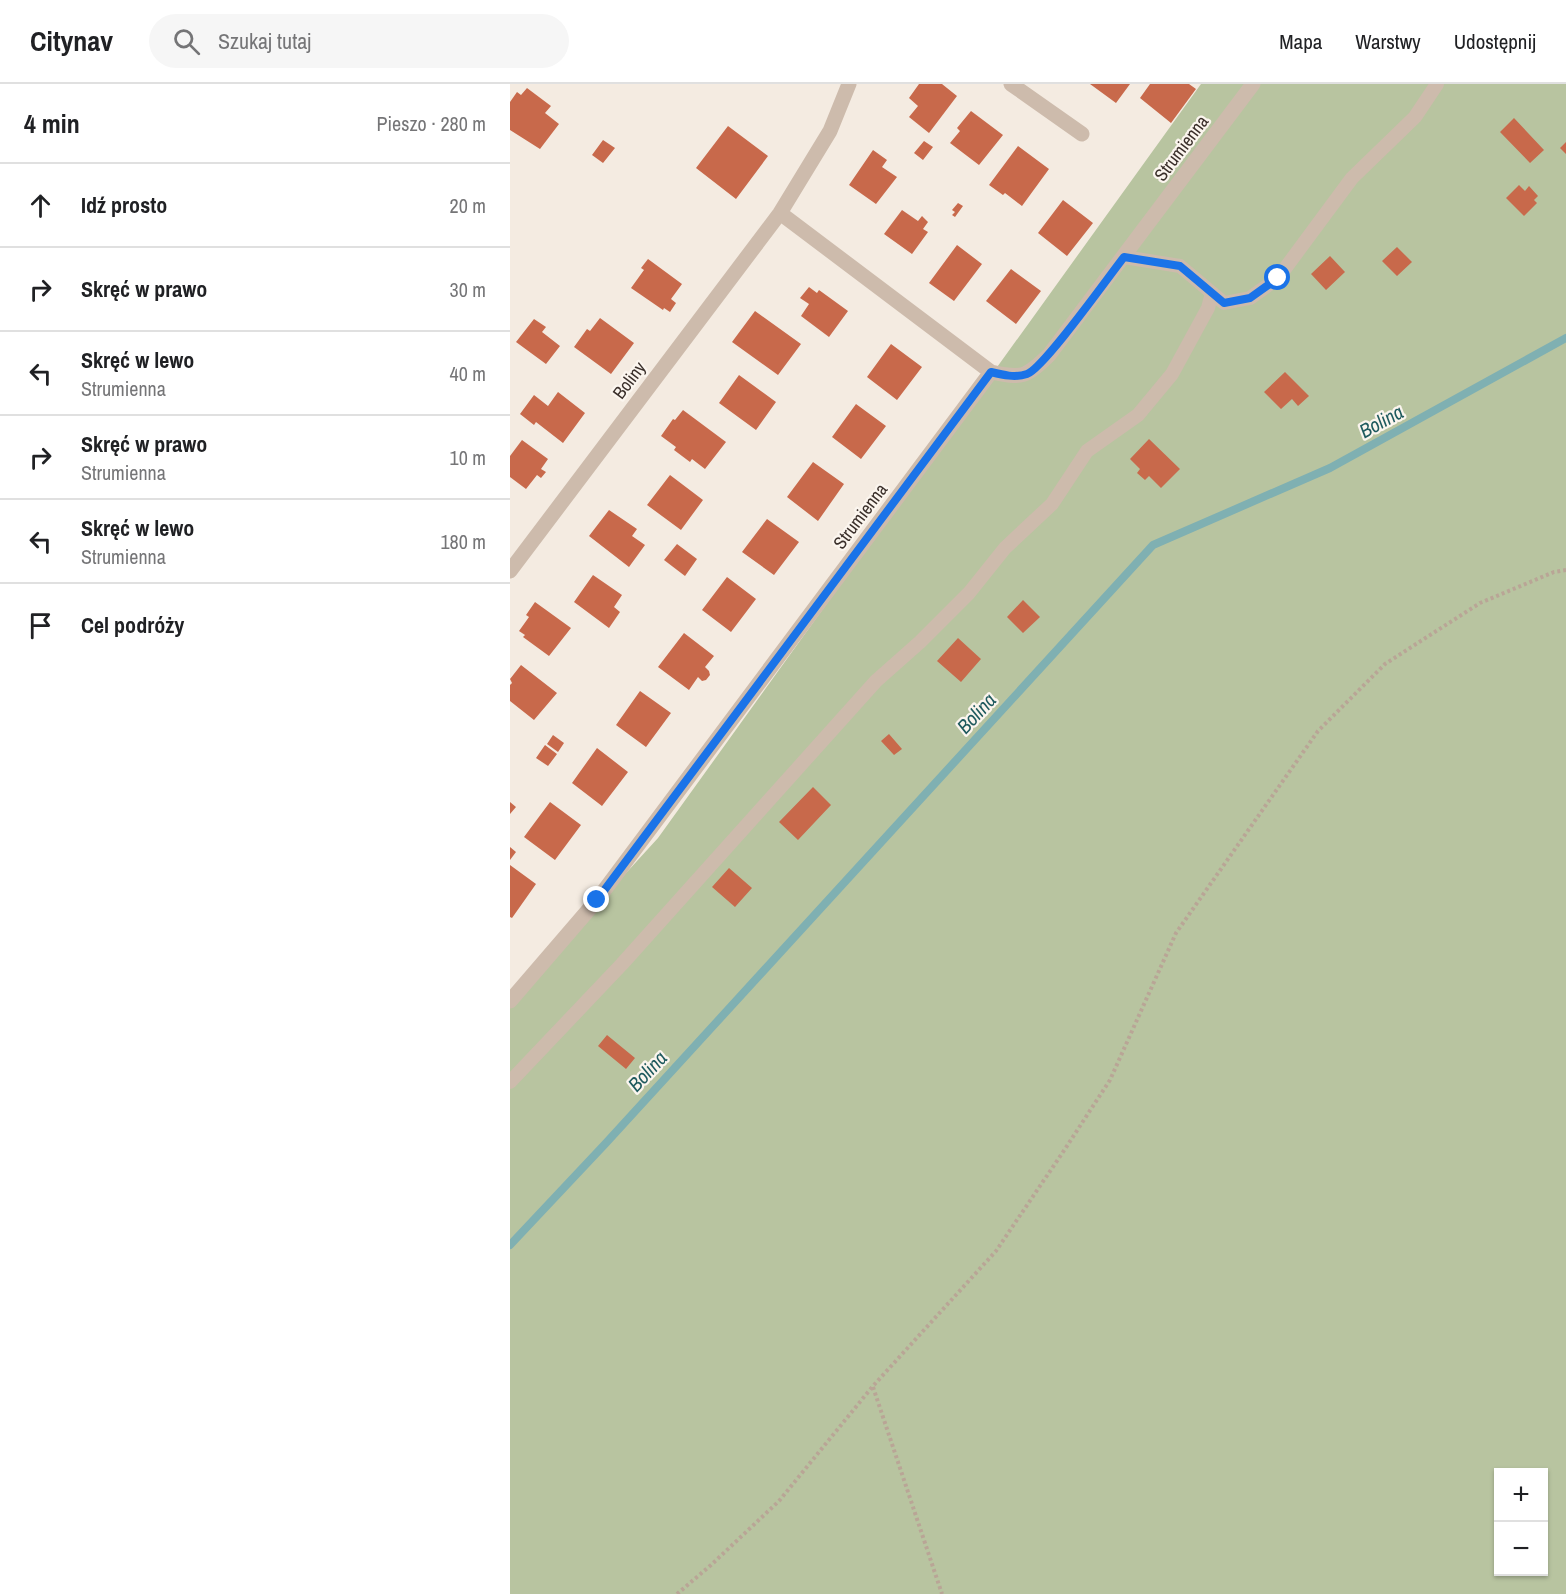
<!DOCTYPE html>
<html lang="pl">
<head>
<meta charset="utf-8">
<style>
	:root { --surface:#fff; --page:#f6f6f6; --text:#202124; --muted:#757577; --line:#e0e0e0 }
	body { margin:0; font-family:"Archivo Narrow",sans-serif; background:var(--page); color:var(--text) }
	.controls { position:absolute; right:18px; bottom:18px; display:grid; overflow:hidden; border-radius:0px; box-shadow:0 2px 4px #0004 }
	.controls button { width:54px; height:54px; display:grid; place-items:center; padding:0; border:0; border-bottom:2px solid var(--line); background:var(--surface); color:var(--text); font:30px sans-serif }
	.stop { position:absolute; width:18px; height:18px; margin:-14px; border:4px solid #1a73e8; border-radius:50%; background:#fff }
	.stop.end { background:#1a73e8; border-color:#fff; box-shadow:0 2px 6px #0008 }
	.list { margin:0; padding:0; list-style:none }
	h2 { display:flex; justify-content:space-between; align-items:center; height:78px; margin:0; padding:0 24px; font-size:26px }
	h2 small { font-size:20px; font-weight:400; color:var(--muted) }
	.list li { display:grid; grid-template-columns:39px 1fr auto; gap:18px; align-items:center; box-sizing:border-box; height:84px; padding:0 24px; border-top:2px solid var(--line) }
	.list b { display:block; font-size:22px; white-space:nowrap }
	.list p { margin:0; font-size:20px; white-space:nowrap; color:var(--muted) }
	.list em { font-size:20px; font-style:normal; color:var(--muted) }
	.icon { flex:none; width:33px; height:33px; fill:none; stroke:currentColor; stroke-width:2; stroke-linecap:round; stroke-linejoin:round }
	.map { position:relative; flex:none; width:1056px; height:1510px; overflow:hidden }
	header { display:flex; align-items:center; gap:36px; box-sizing:border-box; height:84px; padding:0 30px; background:var(--surface); border-bottom:2px solid var(--line) }
	header strong { font-size:28px }
	nav { display:flex; gap:33px; margin-inline-start:auto; font-size:21px }
	.search { width:420px; height:54px; background:var(--page); display:flex; align-items:center; gap:15px; box-sizing:border-box; padding:0 21px; border-radius:33px; color:var(--muted); font-size:22px }
	main { display:flex }
	aside { flex:1; background:var(--surface) }
	.map>svg:first-child { display:block }
</style>
</head>
<body>
<header>
<strong>Citynav</strong>
<div class="search"><svg class="icon" aria-label="search" viewBox="0 0 24 24"><circle cx="10" cy="10" r="6"/><path d="M15 15l6 6"/></svg>Szukaj tutaj</div>
<nav><a>Mapa</a><a>Warstwy</a><a>Udostępnij</a></nav>
</header>
<main>
<aside>
<h2>4 min<small>Pieszo · 280 m</small></h2>
<ul class="list">
<li><svg class="icon" aria-label="ahead" viewBox="0 0 24 24"><path d="M12 20V5M6 11l6-6 6 6"/></svg><div><b>Idź prosto</b></div><em>20 m</em></li>
<li><svg class="icon" aria-label="right" viewBox="0 0 24 24"><path d="M7 20v-9h11M14 6l5 5-5 5"/></svg><div><b>Skręć w prawo</b></div><em>30 m</em></li>
<li><svg class="icon" aria-label="left" viewBox="0 0 24 24"><path d="M17 20v-9H6M10 6l-5 5 5 5"/></svg><div><b>Skręć w lewo</b><p>Strumienna</p></div><em>40 m</em></li>
<li><svg class="icon" aria-label="right" viewBox="0 0 24 24"><path d="M7 20v-9h11M14 6l5 5-5 5"/></svg><div><b>Skręć w prawo</b><p>Strumienna</p></div><em>10 m</em></li>
<li><svg class="icon" aria-label="left" viewBox="0 0 24 24"><path d="M17 20v-9H6M10 6l-5 5 5 5"/></svg><div><b>Skręć w lewo</b><p>Strumienna</p></div><em>180 m</em></li>
<li><svg class="icon" aria-label="arrive" viewBox="0 0 24 24"><path d="M6 21V4h12l-3 4 3 4H6"/></svg><div><b>Cel podróży</b></div></li>
</ul>
</aside>
<div class="map">
<svg width="1056" height="1510" viewBox="0 0 1056 1510">
	<rect width="100%" height="100%" fill="#f4ebe1"/>
	<path fill="#b8c4a0" fill-rule="evenodd" d="M691,0H1056V1510H0V916L148,754ZM988,1388H1034V1488H988Z"/>
	<g fill="none" stroke-linecap="round" stroke-linejoin="round">
		<path stroke="#7fb0b2" stroke-width="8" d="M0,1161L96,1059L643,461L820,384L1056,254"/>
	</g>
	<path fill="#c8694b" d="M409,0H432L447,12L419,49L399,33L408,22L399,14Z
		M580,0H620L606,19Z
		M640,0H679L686,5L661,39L630,14Z
		M17,4L41,22L35,29L49,40L30,65L0,46V18L7,8L11,11Z
		M461,27L493,51L469,81L440,59L450,47L447,44Z
		M1004,34L1034,66L1020,79L990,48Z
		M218,42L258,72L226,115L186,84Z
		M93,56L105,64L93,79L82,71Z
		M414,57L423,63L413,76L404,69Z
		M1056,58V70L1050,64Z
		M508,62L539,85L512,122L495,109L493,111L479,101Z
		M363,66L377,76L372,83L387,93L366,120L339,101Z
		M1009,101L1015,107L1019,102L1028,112L1024,116L1027,119L1014,132L996,114Z
		M553,116L583,139L557,172L528,149Z
		M448,119L453,122L445,133L442,131L445,128L442,126Z
		M392,126L408,137L412,132L418,138L413,145L418,148L402,170L374,150Z
		M447,161L472,180L444,217L419,199Z
		M887,163L902,178L887,192L872,177Z
		M820,172L835,188L816,206L801,190Z
		M138,175L172,200L161,215L166,219L160,228L154,224L153,226L121,204L134,186L131,184Z
		M501,185L531,207L506,240L476,217Z
		M299,203L307,209L309,206L338,227L319,253L291,232L299,220L290,214Z
		M245,227L291,260L268,291L222,258Z
		M90,234L124,259L101,290L64,263L77,245L80,247Z
		M24,235L36,243L32,248L50,262L36,280L6,258Z
		M381,260L412,283L387,316L357,293Z
		M775,288L799,312L788,322L782,315L771,325L754,308Z
		M229,291L266,318L246,346L209,319Z
		M48,308L75,329L53,359L26,338L24,341L10,330L24,311L38,322Z
		M346,320L376,342L351,375L322,353Z
		M173,326L216,358L195,385L182,375L180,378L164,366L166,363L151,352L163,335L165,336Z
		M639,355L670,385L651,404L639,392L635,396L627,389L630,385L620,375Z
		M12,356L38,375L31,385L36,388L31,394L27,391L16,405L0,393V372Z
		M303,378L334,400L308,437L277,413Z
		M160,391L193,416L171,446L137,421Z
		M99,426L127,445L122,452L135,461L119,483L79,452Z
		M257,435L289,458L264,491L232,468Z
		M167,460L187,475L175,492L154,476Z
		M83,491L112,511L104,523L110,528L99,544L64,518Z
		M217,493L246,515L221,548L192,526Z
		M513,516L530,533L513,549L497,533Z
		M25,518L61,544L39,572L13,553L15,551L9,547L19,533L16,531Z
		M174,549L204,572L195,583L199,587L200,591L196,596L192,597L188,593L179,606L148,583Z
		M448,554L471,575L451,598L427,577Z
		M11,581L47,609L24,636L0,617V601L2,599L0,595Z
		M130,607L161,629L136,663L106,641Z
		M379,650L392,665L384,671L371,657Z
		M43,651L54,659L48,668L37,660Z
		M35,661L47,670L38,682L26,674Z
		M87,664L118,688L92,722L62,699Z
		M303,703L321,721L288,756L269,738Z
		M0,718L6,723L0,730Z
		M40,718L71,741L45,776L14,753Z
		M0,763L6,768L0,776Z
		M0,781L26,800L2,834L0,833Z
		M219,784L242,804L225,823L202,803Z
		M97,951L125,974L116,985L88,962Z"/>
	<g fill="none" stroke-linecap="round" stroke-linejoin="round">
		<path stroke="#b9a596" stroke-width="4" stroke-dasharray="3 3" stroke-linecap="butt" d="M363,1303L432,1510
			M167,1510L201,1481L269,1417L363,1302L486,1167L553,1068L600,996L666,849L808,647L875,580L970,519L1044,488L1056,486"/>
		<path stroke="#cdbbac" stroke-width="14" d="M614,173L670,182L714,219L740,214L768,194L842,94L905,33L927,0
			M0,998L112,880L366,597L410,558L459,509L495,464L542,420L577,367L628,331L662,290L698,224L702,209"/>
		<path stroke="#cdbbac" stroke-width="15" d="M501,0L572,50
			M270,129L481,288
			M0,487L270,129L320,47L339,0
			M0,917L87,816L481,288C513,295 516,293 539,271L743,0"/>
	</g>
	<g fill="none" stroke-linecap="round" stroke-linejoin="round">
		<path stroke="#1a73e8" stroke-width="8" d="M87,816L481,288C493,291 505,294 517,290C534,284 599,192 614,173L670,182L714,219L740,214L768,194"/>
	</g>
	<g text-anchor="middle" dominant-baseline="central" stroke-width="4.5" stroke-linejoin="round" paint-order="stroke">
		<g font-size="18" fill="#3b302b" stroke="#fbf5ee">
			<text transform="translate(671 64) rotate(-53)">Strumienna</text>
			<text transform="translate(119 296) rotate(-53)">Boliny</text>
			<text transform="translate(350 432) rotate(-53)">Strumienna</text>
		</g>
		<g font-size="20" font-style="italic" fill="#1f5a5e" stroke="#fbf5ee">
			<text transform="translate(871 337) rotate(-29)">Bolina</text>
			<text transform="translate(466 629) rotate(-47)">Bolina</text>
			<text transform="translate(137 987) rotate(-47)">Bolina</text>
		</g>
	</g>
</svg>
<div class="controls">
<button>+</button>
<button>−</button>
</div>
<div class="stop" style="left:768px;top:194px"></div>
<div class="stop end" style="left:87px;top:816px"></div>
</div>
</main>
</body>
</html>
